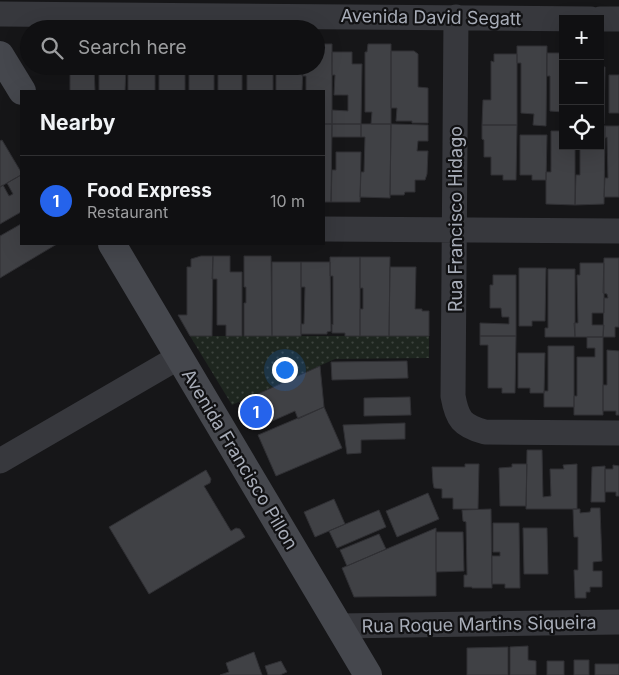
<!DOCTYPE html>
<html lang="en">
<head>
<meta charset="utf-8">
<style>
	:root { --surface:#101012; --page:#19191b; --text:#f1f3f6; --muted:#9c9d9f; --line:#303032; --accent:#2563eb }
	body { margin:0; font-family:Inter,sans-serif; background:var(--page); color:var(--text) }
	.controls { position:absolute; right:15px; top:15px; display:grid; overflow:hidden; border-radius:0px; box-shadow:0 5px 20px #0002 }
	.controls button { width:45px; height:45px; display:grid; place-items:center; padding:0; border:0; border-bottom:1px solid var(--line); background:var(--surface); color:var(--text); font:25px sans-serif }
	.you { position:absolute; left:284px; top:369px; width:18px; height:18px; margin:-12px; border:4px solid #fff; border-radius:50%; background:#1a73e8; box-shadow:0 0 0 8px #1a73e833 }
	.badge { display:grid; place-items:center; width:32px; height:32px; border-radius:50%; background:var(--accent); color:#fff; font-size:16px; font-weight:700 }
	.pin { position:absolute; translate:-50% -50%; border:2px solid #fff; box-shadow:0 1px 5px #0006 }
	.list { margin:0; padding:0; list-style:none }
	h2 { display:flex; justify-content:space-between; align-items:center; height:65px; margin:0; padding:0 20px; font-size:21px }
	h2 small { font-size:16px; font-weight:400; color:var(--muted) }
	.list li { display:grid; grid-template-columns:32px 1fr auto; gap:15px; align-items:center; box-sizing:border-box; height:90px; padding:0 20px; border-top:1px solid var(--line) }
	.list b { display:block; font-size:19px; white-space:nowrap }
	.list p { margin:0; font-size:16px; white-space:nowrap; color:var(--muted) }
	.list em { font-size:16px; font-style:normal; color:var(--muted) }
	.icon { flex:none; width:28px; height:28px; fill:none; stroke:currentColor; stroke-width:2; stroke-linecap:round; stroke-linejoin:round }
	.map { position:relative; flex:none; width:619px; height:675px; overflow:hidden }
	.search { position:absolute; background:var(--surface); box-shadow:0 5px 20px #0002; left:20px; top:20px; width:305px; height:55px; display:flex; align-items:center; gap:12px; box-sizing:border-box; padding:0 18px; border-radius:28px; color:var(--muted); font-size:19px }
	.panel { position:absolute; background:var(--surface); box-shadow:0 5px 20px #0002; left:20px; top:90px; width:305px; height:155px; border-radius:0px }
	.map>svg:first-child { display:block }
</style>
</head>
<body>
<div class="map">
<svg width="619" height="675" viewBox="0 0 619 675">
	<defs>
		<pattern id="grass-dots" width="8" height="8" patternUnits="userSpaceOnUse" patternTransform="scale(1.25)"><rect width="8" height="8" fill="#1e261f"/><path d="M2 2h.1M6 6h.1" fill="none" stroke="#3c433d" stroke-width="1.8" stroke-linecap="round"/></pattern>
	</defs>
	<rect width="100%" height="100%" fill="#161618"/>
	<path fill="url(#grass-dots)" d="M190,336H429V358L335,359L232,405Z"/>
	<path fill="#404145" stroke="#303034" d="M318,44H332V124H324V91H306V76H302L303,66H316V53H318Z
		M368,44H391V124H371L372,112H365V52H367Z
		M517,46H547L546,126L533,125L534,114L521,113V63H517Z
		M391,51H414L418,54V87L428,88V123H412V121H396L397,108H391Z
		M332,52H352V64H362L361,124H332V110L348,111V95H334L335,75H332Z
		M547,53H563V112L550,111V76H547Z
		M494,54H517V125H482L483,100H491V61L494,62Z
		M70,66H94L95,91H70Z
		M99,66H126L125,91H99Z
		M126,66H155V91H128V71L126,70Z
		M159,66H185V91H159Z
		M185,66H207V68H214V91H189V71L185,72Z
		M218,66H242V91H218Z
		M247,66H273V91H247Z
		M273,66H303L302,91H276V74H273Z
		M600,67H605L604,124H600Z
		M609,75H619V113H609Z
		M324,124H332L331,202H324Z
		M332,124H361V137H332Z
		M361,124H391L390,198L360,197L361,172H364L365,137H361Z
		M391,124L428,125V141H418L417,151H428L427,174L425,180H415V192H405L404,195H390Z
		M482,125H517L516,180H503V175H491V157H484V140L482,139Z
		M600,126H605L604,204L575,205L576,175H580V147L600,146Z
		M605,126H619V197H604L605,178H608L607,137L605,138Z
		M551,131H563V146H575V205L546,204V172H551Z
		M520,135H547L546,180H532V175H520Z
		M2,140L21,172V175L0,187V141Z
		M336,152H361L360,202H331L332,170H336Z
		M21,175V212L0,224V187L3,185L9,196L13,194L7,183Z
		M21,224V244H57L0,278V236Z
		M201,256H213L212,336H190L178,315H187V267H191V259Z
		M213,256H230V272H242V336H226V325H217V279H212Z
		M244,256H271L272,336H244V303H246V287H244Z
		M330,257H360V336H345V333H332V324L333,325V276H330Z
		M360,257H390L389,336H360V309H363V288H360Z
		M604,258H619V327H615V337H603L604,298H608L607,294L603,293Z
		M272,262H301V336H272Z
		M301,262H330L331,331L327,332V334H301V324H304L305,287H301Z
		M580,263H604V313H592V325H604L603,337H575L574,323H578L577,275H580Z
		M390,267H416L415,309H422V311H429V336H389Z
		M519,268H546L545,321H532V326H519Z
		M548,269H575V337H545V328H548Z
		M493,275H516V336H480V323L509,324V317H502L501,308H490V285H493Z
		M480,336H516L515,393H502V388H488V345H480Z
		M587,337H603V415H574V396H577V357H595V348H587Z
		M548,346H574V407H544V391H548Z
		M607,350L619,351V415H616V411H603V385H607Z
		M518,353H545L544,393H530V388H518Z
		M407,361L408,378L332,380L331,362Z
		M320,366L324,407L298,419L295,411L252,430L240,402Z
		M410,397L411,415L364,416V398Z
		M324,407L342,448L276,476L258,435Z
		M405,423V439L361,440V453L347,454L343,425Z
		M527,450H542L543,497L551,496L550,469H564L563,465L577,464V509H526Z
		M465,464H479L478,509H453V498H442V489L434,488L433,483L432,467H465Z
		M512,464H527L526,506H500L499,468L512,467Z
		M613,465L619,466V496H616V492H605V469H613Z
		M605,466V502H591L592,467Z
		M206,470L211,479L210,483L204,486L231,531L236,528L240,529L245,537L149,594L109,527Z
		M428,493L439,519L397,537L386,511Z
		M334,499L345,524L315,537L304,512Z
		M591,508H600L602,561L593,562V571H602V587H590V592H586V598H575L574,570H578V537H574L573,509H580V513L590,512Z
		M491,509L492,588H472V587H464V575H467L466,522L463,521L462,510Z
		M379,510L386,527L337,548L329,531Z
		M493,523H519L520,588H505V584H492V556H500V552H493Z
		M436,528V596L354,597L342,568Z
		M523,528H547L548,574H524Z
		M436,532H463L464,571L436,572Z
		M379,534L386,549L347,566L340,550Z
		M528,646V660L536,661V675H510V647Z
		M508,647V675H467V648Z
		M254,652L262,675H220L229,672L226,663Z
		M574,660H589V675H574Z
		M281,661L287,672L280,675H268L265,666Z
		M547,661H564V675H547Z
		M595,664H619V675H595Z"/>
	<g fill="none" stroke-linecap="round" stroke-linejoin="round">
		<path stroke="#37383d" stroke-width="25" d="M0,14L591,19
			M456,17L453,396C457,419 462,426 485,432L619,433
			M600,19H619
			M324,229L619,231
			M0,461L179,357
			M339,626L619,622"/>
		<path stroke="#45474d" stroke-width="28" d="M0,55L22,91
			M112,244L368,675"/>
	</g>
	<g text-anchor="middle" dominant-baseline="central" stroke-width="4.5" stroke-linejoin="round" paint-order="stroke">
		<g font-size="18" fill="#a8adb8" stroke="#111113">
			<text transform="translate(431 17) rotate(1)">Avenida David Segatt</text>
			<text transform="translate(455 219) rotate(-90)">Rua Francisco Hidago</text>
			<text transform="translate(240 459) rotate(59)">Avenida Francisco Pillon</text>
			<text transform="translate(479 624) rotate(-1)">Rua Roque Martins Siqueira</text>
		</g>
	</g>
</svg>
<div class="controls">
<button>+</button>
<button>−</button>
<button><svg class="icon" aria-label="locate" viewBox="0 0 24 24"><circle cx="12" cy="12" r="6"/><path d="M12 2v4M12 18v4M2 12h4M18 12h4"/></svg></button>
</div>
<div class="you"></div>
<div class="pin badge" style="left:256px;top:412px">1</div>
<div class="search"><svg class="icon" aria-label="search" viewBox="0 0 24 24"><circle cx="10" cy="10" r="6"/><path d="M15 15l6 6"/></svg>Search here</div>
<section class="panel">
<h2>Nearby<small></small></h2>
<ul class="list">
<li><span class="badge">1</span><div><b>Food Express</b><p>Restaurant</p></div><em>10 m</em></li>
</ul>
</section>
</div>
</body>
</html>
